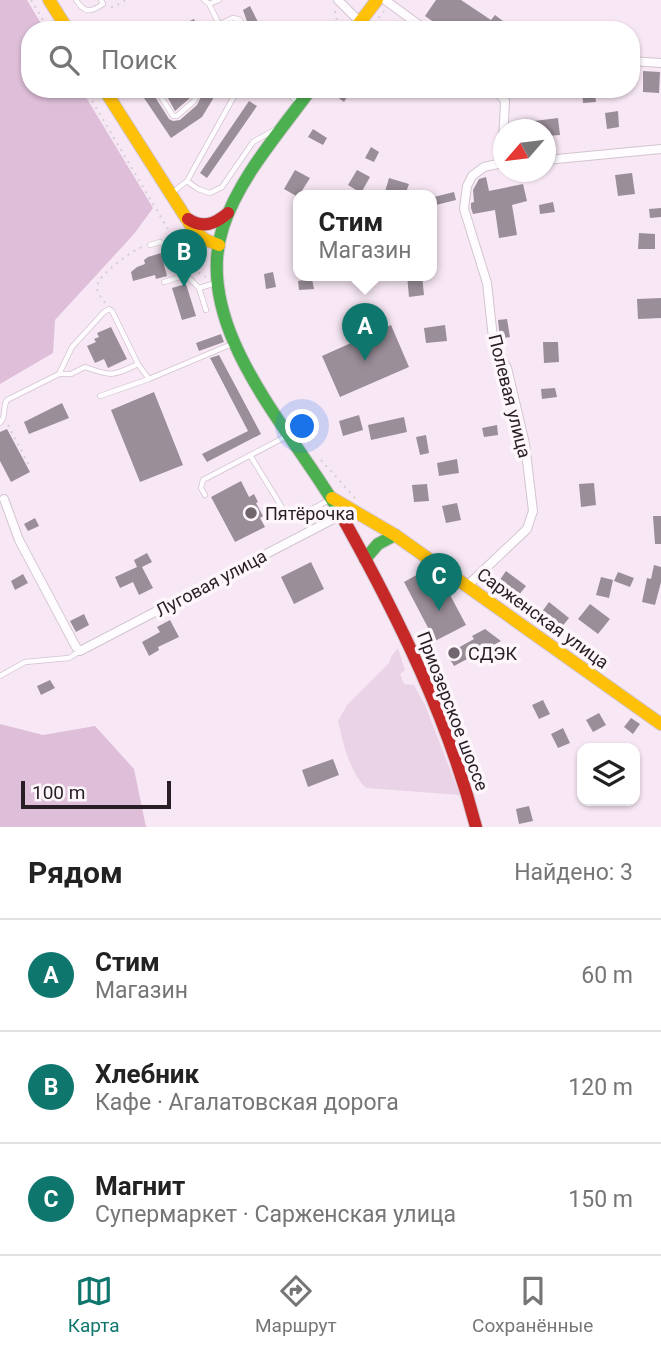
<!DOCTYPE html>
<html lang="ru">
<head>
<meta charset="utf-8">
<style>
	:root { --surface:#fff; --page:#f2f2f2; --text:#222; --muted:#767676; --line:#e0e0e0; --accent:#0f766e }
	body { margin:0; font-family:Roboto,sans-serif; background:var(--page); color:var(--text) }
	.controls { position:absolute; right:21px; bottom:21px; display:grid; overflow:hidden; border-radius:14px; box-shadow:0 2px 5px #0004 }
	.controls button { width:63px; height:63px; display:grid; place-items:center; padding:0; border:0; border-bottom:2px solid var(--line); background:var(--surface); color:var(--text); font:35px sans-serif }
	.compass { position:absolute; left:493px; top:119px; width:63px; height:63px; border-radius:50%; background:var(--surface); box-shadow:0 2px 5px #0004; rotate:242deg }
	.scale { position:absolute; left:21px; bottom:18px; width:150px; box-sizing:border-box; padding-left:7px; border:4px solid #281e26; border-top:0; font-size:19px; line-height:24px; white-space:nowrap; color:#281e26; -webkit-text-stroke:5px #fdf7fc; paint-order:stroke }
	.you { position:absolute; left:303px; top:427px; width:24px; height:24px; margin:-18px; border:5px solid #fff; border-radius:50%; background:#1a73e8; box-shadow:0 0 0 10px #1a73e833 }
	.badge { display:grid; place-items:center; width:46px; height:46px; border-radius:50%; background:var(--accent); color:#fff; font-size:23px; font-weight:700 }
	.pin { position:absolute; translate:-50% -58px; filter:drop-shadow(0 2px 4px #0008) }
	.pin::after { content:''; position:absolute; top:37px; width:24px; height:21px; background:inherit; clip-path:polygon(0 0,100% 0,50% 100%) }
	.popup { position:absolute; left:293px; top:190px; width:144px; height:91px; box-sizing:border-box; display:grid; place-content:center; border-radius:14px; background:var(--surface); filter:drop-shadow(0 2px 5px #0005); font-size:23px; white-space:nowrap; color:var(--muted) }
	.popup b { font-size:26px; color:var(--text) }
	.popup::after { content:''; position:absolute; left:50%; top:100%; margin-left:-14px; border:14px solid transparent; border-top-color:var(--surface) }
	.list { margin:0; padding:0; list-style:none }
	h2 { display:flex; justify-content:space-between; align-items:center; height:91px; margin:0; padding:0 28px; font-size:30px }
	h2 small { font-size:23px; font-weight:400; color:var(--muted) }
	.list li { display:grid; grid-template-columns:46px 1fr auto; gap:21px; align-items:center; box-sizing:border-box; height:112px; padding:0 28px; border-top:2px solid var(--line) }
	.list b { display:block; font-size:26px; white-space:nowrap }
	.list p { margin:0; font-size:23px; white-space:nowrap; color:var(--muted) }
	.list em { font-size:23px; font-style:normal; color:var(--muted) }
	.icon { flex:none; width:38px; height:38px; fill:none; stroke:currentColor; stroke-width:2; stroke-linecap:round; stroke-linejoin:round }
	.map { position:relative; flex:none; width:661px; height:827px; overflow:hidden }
	.search { position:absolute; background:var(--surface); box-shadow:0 2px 5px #0004; left:21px; right:21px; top:21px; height:77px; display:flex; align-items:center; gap:18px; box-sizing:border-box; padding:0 24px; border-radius:28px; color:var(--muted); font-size:26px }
	.sheet { height:427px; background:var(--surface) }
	nav { display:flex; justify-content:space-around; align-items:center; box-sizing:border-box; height:98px; border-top:2px solid var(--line); background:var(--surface); font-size:19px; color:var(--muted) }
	nav a { display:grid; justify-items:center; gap:4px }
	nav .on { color:var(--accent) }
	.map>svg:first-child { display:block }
</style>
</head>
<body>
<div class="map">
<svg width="661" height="827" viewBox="0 0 661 827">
	<rect width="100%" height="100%" fill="#f8e8f5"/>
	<path fill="#ead3e6" d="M398,648L405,670L400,674L404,684L414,685L425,705L460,795L366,788C350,773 343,743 338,721L347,705L389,663L391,657Z"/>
	<path fill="#debed8" d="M0,0H27L45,30H30V89H81L153,208L134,234L55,320L53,353L0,384Z
		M0,724L43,735L95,726L134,769L146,827H0Z"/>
	<path fill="#9a8e98" d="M436,0H461L491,20L495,15L515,30H445L425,16Z
		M250,6L262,30H250L243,10Z
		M194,19L199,30H170Z
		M643,71L660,72L659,93L643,92Z
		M138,89H150L169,119L173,121L180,120L197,105L205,89H219L202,117L171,138Z
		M163,89H194L190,98L175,111Z
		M341,89H352L344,102L336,96Z
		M582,89H594L596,102L583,103Z
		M249,101L257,106L207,178L200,173Z
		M618,111L619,127L607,129L605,113Z
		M558,118L560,135L545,136V130H535L534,121Z
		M313,129L327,138L323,145L308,137Z
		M371,147L379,152L374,162L365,158Z
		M295,170L310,178L298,197L284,189Z
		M357,170L370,177L361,193L348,185Z
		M632,173L635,194L618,196L615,175Z
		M486,177L489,191L523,184L527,201L512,205L517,235L499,238L495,210L473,214L471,208V203L474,202L473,190L479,179Z
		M389,178L409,184L405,195H384Z
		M454,192L456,200L436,205L434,197Z
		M553,202L555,212L540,214L539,205Z
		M661,208V217L650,218L649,209Z
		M639,233L655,234V249H638Z
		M161,253L167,276L156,279L155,275L133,281L131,272L137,267L145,264L144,260L148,257Z
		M273,272L276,287L266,289L264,274Z
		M407,275H422L424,295L409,297Z
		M312,279L314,289L299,290L298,281Z
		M186,284L196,316L182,320L172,288Z
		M661,298V318L638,319L637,299Z
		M507,319L510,337L500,339L498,320Z
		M391,325L409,367L340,397L322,356Z
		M445,325L447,341L426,343L424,328Z
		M111,327L127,359L108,368L104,359L95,363L87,346L96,342L94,339L99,337L97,333Z
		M221,334L224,342L199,351L196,343Z
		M543,342H558L559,362L544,363Z
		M219,355L261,434L207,462L202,454L248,431L210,358Z
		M555,388L557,397L542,399L541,389Z
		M154,392L183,465L140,482L111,410Z
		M62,403L69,418L29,434L24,422Z
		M359,415L363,430L343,436L339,421Z
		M404,417L407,432L371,440L368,425Z
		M497,425L498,435L484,437L482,428Z
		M7,429L30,472L11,482L0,461V432Z
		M426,435L429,453L420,455L416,437Z
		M457,459L459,473L439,476L437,463Z
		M241,481L249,497L254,494L258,502L256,503L263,516L260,518L265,527L235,542L211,497Z
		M594,483L596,505L581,507L579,484Z
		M427,484L429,501L414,502L412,485Z
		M457,503L461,520L446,523L442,506Z
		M653,516H661V544H655Z
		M35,518L39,526L28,531L24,524Z
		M147,553L152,562L142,567L153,588L139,595L133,582L120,588L115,577L137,567L134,560Z
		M311,562L324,589L294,604L281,577Z
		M654,565L661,567V582L655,605L642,602L647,578L651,579Z
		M506,571L526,586L518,596L499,581Z
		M422,572L428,574L441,598L449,593L466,625L435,641L404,582Z
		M618,572L634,578L630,587L614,581Z
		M23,574L28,583L15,590L11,581Z
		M601,577L613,580L609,598L596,595Z
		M549,602L569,618L561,628L541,613Z
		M590,604L610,619L598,634L578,619Z
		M84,614L89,625L76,632L70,621Z
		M170,620L179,637L158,647L159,650L149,656L142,642L160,632L157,627Z
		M485,629L501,641L454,666L447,654L474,639L472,636Z
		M50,680L55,688L41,695L37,686Z
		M543,700L550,714L539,719L532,705Z
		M599,713L606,725L593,732L586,720Z
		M631,718L640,724L633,734L624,727Z
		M563,728L570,743L558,748L551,734Z
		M333,759L339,775L308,787L302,770Z
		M529,806L533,821L519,824L516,809Z"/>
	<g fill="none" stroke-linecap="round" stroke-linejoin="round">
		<defs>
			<path id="lane" d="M76,0C85,14 91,12 103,4L101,0
				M204,0L209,4L219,0
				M209,4L219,24
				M207,30L233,18L240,20L245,30
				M156,89L173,116H177L194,101L200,89
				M282,89L298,102
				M187,181L237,91
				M172,193L187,181L198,189L210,193L222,187L253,142L278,128
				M150,245L160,242L169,247L181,270L199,288L206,310
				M164,282L187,275
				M199,288L216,283
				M59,374H71L85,367C112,377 113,376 138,364
				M100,396L149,379L232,344
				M0,423C7,416 2,408 7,400L59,374L72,347L104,312L109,309L112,311L138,364L149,379
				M250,455L289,519L292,520L331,499
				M205,495L201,488L203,480L289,435
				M0,676L25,662L69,658L80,651"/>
			<path id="street" d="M338,0L360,22
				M385,0L426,30
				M631,61L661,63
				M496,89L505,101L502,163H504
				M546,160L661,149
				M4,499L19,540L76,647L80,651L341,515
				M468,585L527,529L533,511L525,444L507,368L494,347L487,283L464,209L467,186L472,176L484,167L502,163"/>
			<path id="fast" d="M311,89C280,132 240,176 223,227C189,331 300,438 345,522
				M365,559L378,544L395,535"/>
			<path id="slow" d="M49,0L68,30
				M354,30L377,0
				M104,89L195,232L206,240L219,245
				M332,498L395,535L661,724"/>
			<path id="jam" d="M188,219C203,229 215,224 228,213
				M345,522C399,619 448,719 476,827"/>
		</defs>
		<use href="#lane" stroke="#d2c5cf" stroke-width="6"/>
		<use href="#street" stroke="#d2c5cf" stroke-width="10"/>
		<use href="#fast" stroke="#d2c5cf" stroke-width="14"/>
		<use href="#slow" stroke="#d2c5cf" stroke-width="14"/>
		<use href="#jam" stroke="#d2c5cf" stroke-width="14"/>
		<path stroke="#d4d0d4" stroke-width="2" stroke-dasharray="2 5" stroke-linecap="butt" d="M31,0L49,30
			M111,7H114L126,0
			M335,11L337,21L342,29
			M370,29L384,11
			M85,89L175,241
			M181,252L189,267L206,277
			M105,303C102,298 97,293 97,287C97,275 133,250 144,246
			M8,425L30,467
			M321,460L355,498"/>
		<use href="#lane" stroke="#fefcfe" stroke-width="4.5"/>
		<use href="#street" stroke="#fefcfe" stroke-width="8"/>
		<use href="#fast" stroke="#4caf50" stroke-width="12"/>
		<use href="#slow" stroke="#ffc107" stroke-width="12"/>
		<use href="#jam" stroke="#c62828" stroke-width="12"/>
	</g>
	<g fill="#71656e" stroke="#fdf7fc" stroke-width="2.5">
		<circle cx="251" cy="513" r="7"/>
		<circle cx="454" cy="653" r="7"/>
	</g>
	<g text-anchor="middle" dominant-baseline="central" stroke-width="7" stroke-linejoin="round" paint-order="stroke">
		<g font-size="18" fill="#281e26" stroke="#fdf7fc">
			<text transform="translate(510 396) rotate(76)">Полевая улица</text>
			<text transform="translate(211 583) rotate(-28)">Луговая улица</text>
			<text transform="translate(543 618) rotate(36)">Сарженская улица</text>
			<text transform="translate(453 711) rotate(69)">Приозерское шоссе</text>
		</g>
		<g font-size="18" fill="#281e26" stroke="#fdf7fc" text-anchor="start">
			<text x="265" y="513">Пятёрочка</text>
			<text x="468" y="653">СДЭК</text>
		</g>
	</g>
</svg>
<div class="controls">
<button><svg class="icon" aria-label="layers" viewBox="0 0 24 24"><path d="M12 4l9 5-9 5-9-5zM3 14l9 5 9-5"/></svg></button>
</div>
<svg class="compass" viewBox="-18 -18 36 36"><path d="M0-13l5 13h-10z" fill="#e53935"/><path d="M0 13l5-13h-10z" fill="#767676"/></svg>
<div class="scale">100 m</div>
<div class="you"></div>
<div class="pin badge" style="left:365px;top:361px">A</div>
<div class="popup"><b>Стим</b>Магазин</div>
<div class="pin badge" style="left:184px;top:287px">B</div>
<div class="pin badge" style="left:439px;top:611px">C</div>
<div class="search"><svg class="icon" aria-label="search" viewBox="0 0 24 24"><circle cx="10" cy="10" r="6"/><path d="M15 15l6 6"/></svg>Поиск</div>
</div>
<section class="sheet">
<h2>Рядом<small>Найдено: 3</small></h2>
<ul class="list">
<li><span class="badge">A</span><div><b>Стим</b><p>Магазин</p></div><em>60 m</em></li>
<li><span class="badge">B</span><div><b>Хлебник</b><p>Кафе · Агалатовская дорога</p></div><em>120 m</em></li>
<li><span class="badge">C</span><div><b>Магнит</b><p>Супермаркет · Сарженская улица</p></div><em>150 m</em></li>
</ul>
</section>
<nav>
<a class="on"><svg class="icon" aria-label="map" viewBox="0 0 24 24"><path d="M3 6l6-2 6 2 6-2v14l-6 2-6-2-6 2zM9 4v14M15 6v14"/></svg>Карта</a>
<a><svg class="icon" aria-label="directions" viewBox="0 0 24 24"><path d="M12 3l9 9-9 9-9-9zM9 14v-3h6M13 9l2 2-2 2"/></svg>Маршрут</a>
<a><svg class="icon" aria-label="saved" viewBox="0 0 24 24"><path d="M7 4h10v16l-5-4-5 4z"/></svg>Сохранённые</a>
</nav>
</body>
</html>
